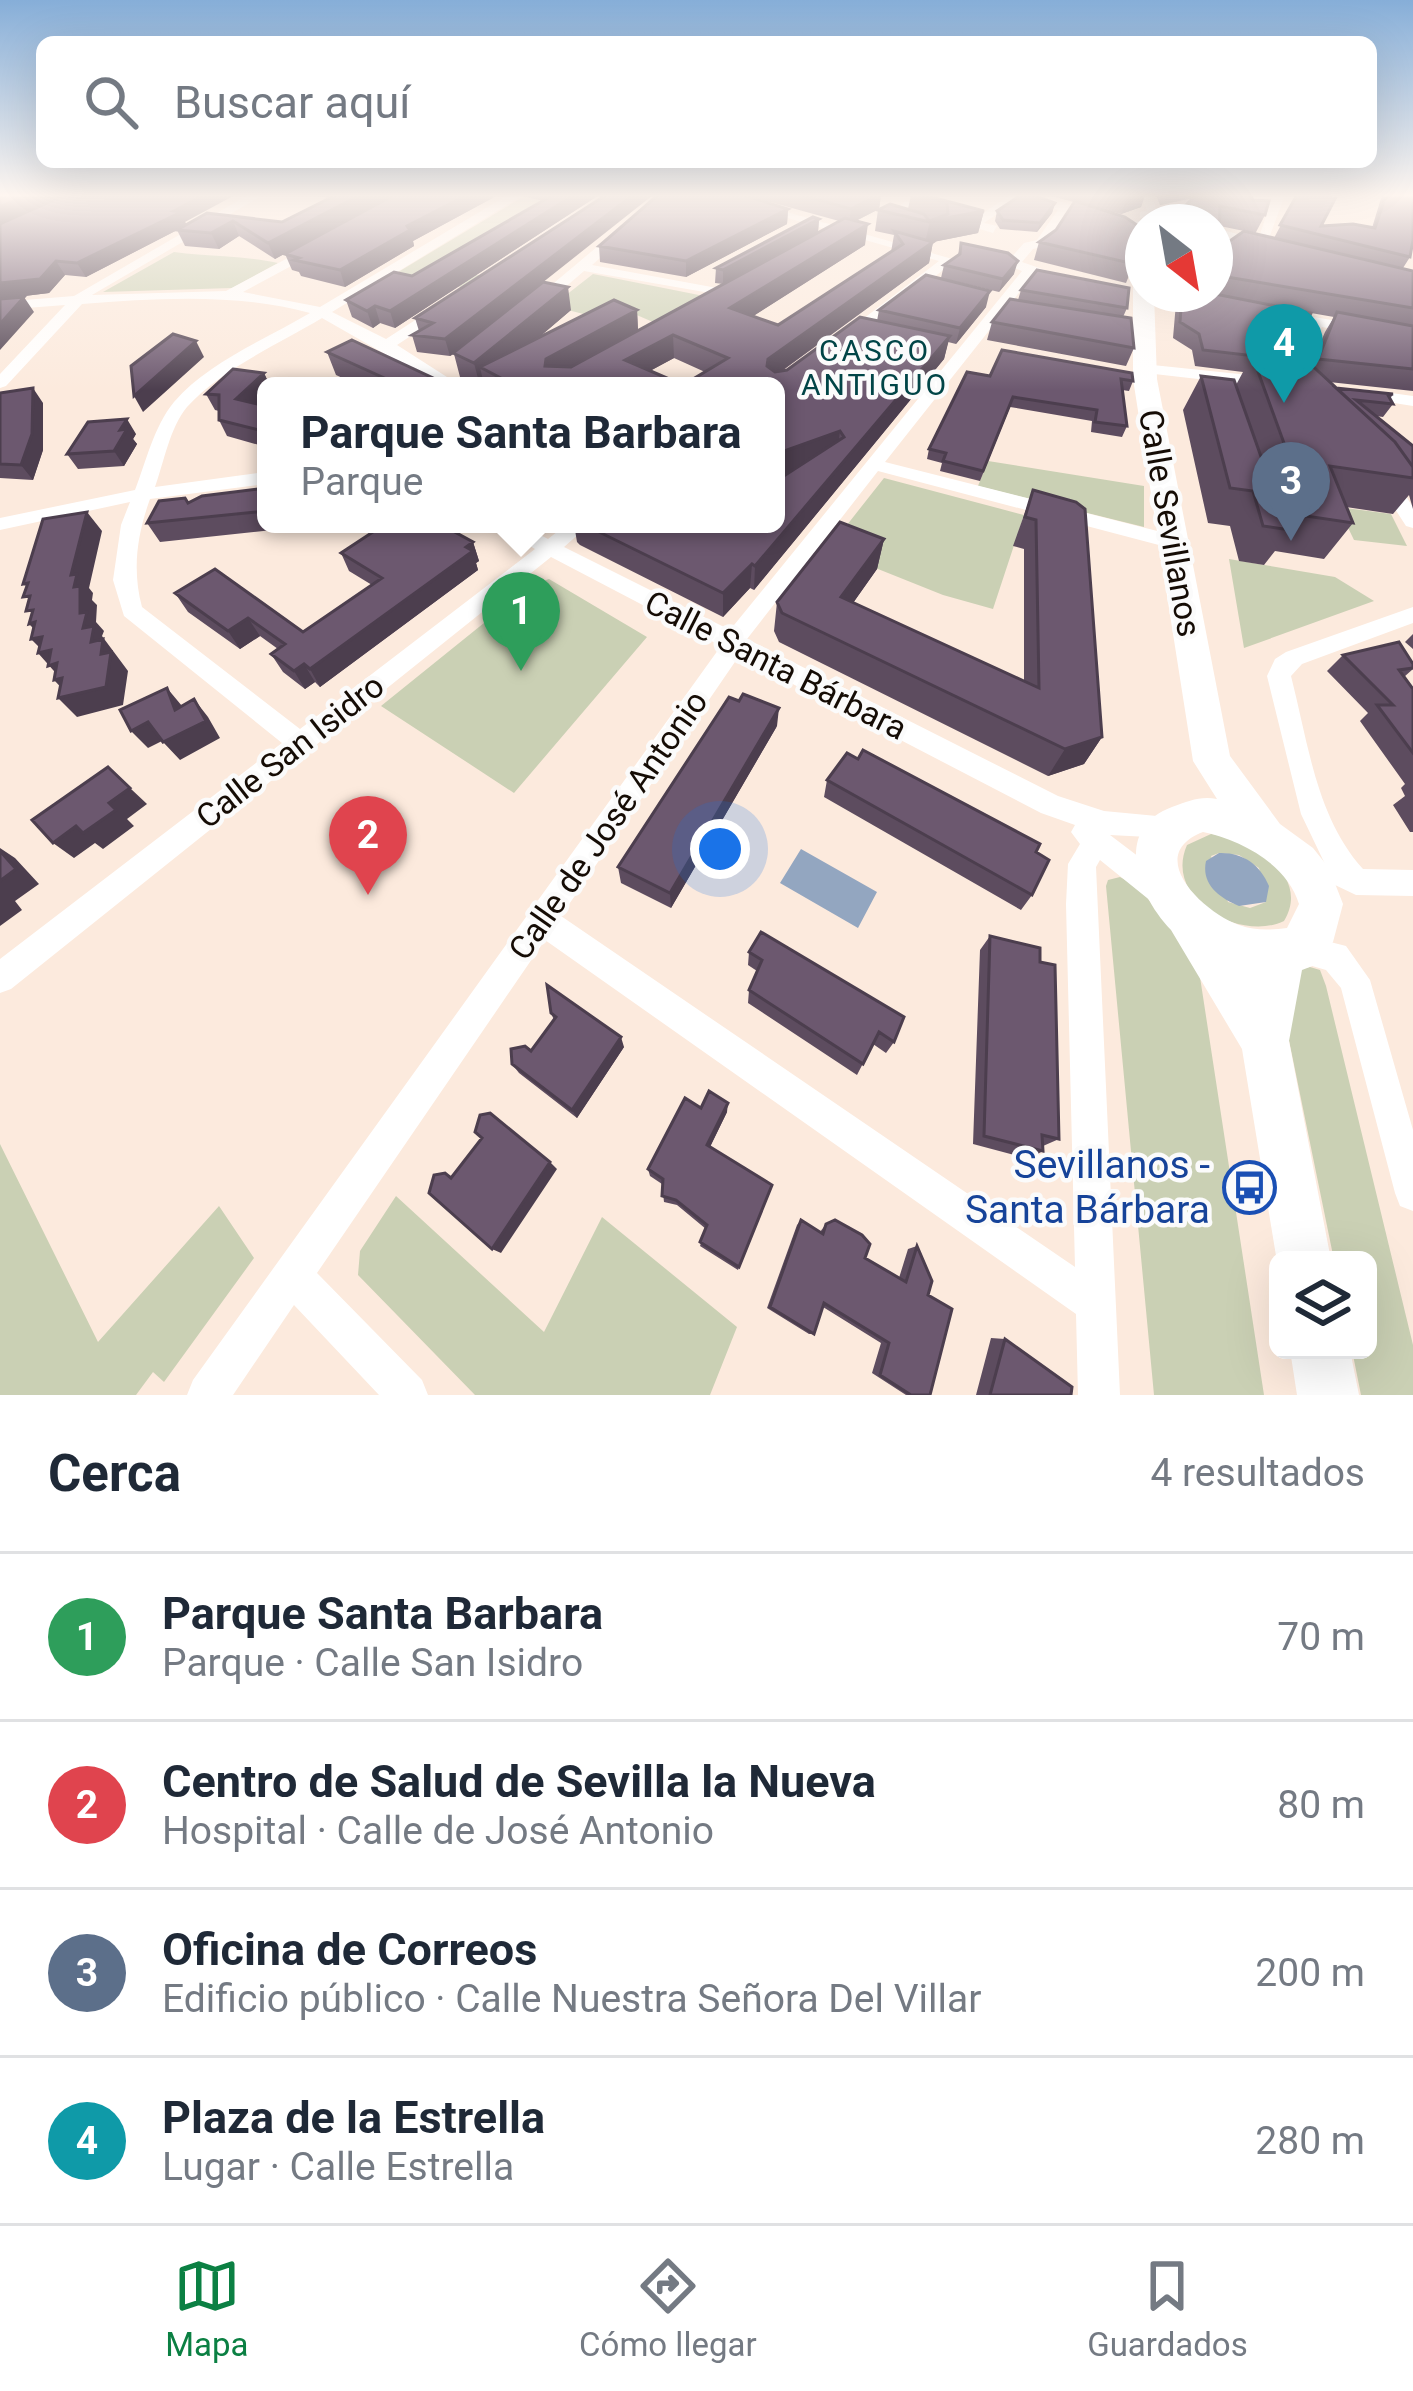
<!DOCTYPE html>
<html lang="es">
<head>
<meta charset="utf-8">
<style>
	:root { --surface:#fff; --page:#f6f6f7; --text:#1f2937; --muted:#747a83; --line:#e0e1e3; --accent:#0b8043 }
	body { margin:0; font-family:Roboto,sans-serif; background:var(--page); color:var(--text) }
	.controls { position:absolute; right:36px; bottom:36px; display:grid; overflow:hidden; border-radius:18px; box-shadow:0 12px 48px #0002 }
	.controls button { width:108px; height:108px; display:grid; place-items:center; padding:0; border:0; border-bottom:3px solid var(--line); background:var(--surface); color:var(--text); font:60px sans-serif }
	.compass { position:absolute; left:1125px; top:204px; width:108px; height:108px; border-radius:50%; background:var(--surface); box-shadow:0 12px 48px #0002; rotate:149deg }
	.you { position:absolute; left:720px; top:849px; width:42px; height:42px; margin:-30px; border:9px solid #fff; border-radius:50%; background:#1a73e8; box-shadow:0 0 0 18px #1a73e833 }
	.badge { display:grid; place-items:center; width:78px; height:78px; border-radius:50%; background:var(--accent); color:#fff; font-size:39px; font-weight:700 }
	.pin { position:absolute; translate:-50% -99px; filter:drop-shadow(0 3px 6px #0008) }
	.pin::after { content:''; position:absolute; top:63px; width:42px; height:36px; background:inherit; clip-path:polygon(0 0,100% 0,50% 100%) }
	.popup { position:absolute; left:257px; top:377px; width:528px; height:156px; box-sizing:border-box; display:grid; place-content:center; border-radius:18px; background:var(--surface); filter:drop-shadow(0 3px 9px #0005); font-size:39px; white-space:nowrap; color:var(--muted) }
	.popup b { font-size:45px; color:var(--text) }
	.popup::after { content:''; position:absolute; left:50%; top:100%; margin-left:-24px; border:24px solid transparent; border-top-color:var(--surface) }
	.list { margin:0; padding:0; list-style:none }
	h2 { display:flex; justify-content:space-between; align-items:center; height:156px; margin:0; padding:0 48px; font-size:51px }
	h2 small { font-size:39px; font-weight:400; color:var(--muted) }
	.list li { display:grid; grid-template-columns:78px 1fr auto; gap:36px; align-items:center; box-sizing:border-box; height:168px; padding:0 48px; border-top:3px solid var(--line) }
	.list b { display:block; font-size:45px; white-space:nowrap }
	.list p { margin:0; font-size:39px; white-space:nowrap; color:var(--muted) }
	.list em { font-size:39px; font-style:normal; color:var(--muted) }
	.icon { flex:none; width:66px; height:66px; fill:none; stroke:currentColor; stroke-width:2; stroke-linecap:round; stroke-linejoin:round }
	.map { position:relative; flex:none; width:1413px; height:1395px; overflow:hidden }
	.search { position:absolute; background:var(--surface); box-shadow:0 12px 48px #0002; left:36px; right:36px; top:36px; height:132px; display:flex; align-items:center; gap:30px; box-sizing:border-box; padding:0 42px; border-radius:18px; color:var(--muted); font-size:45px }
	.sheet { height:828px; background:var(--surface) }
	nav { display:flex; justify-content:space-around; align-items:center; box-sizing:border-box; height:168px; border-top:3px solid var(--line); background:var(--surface); font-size:33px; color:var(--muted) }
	nav a { display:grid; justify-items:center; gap:6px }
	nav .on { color:var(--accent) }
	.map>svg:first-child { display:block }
</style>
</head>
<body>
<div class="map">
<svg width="1413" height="1395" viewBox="0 0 1413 1395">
	<rect width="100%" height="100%" fill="#fceadd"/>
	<path fill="#cad0b4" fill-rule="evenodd" d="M526,195L572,196L457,270L482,276L465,288L436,281L375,286Z
		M174,252C211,257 242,255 278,263L232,288L103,292Z
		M593,274L699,295L701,297L653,322L632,313L615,322L552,306Z
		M988,461L1144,486V527L978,486Z
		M884,478L1024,515L993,609L943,595L828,549Z
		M1338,507L1391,514L1407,546L1354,540Z
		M1229,559L1335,577L1374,601L1244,648Z
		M549,579L647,637L514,793L381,706L531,585Z
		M1211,834C1250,838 1312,875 1284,921C1240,942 1163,899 1187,845ZM1219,853L1239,855L1259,868L1266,902L1250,908L1228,902L1211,856Z
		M1120,877L1139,887L1198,964L1264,1395H1154L1106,886L1108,880Z
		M1310,967L1320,970L1326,986L1413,1345V1395H1361L1352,1350H1368V1260H1334L1283,1011L1299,969Z
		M0,1144L98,1342L219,1206L254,1258L164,1382L153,1372L136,1395H0Z
		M396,1196L544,1332L602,1217L737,1327L710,1395H475L358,1275L360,1251Z"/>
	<path fill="#93a6c0" d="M801,849L877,892L858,928L780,883Z
		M1219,853C1242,852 1260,864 1269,886L1266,902L1239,906C1219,898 1201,884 1206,861Z"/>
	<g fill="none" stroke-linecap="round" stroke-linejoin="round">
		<path fill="#fff" fill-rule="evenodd" d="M248,195H263L92,295L226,291L316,243L322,247L321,250L243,292L320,307L508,195H523L332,312L386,339L437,306H447V312L397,345L461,386H441L322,318C279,344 221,369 187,407C170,427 164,462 155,487L266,472V484L150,499C137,535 132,570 142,607L300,729L535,549L493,524H519L548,539L567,524H590L564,547L730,630L1022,271L1009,266V260L1024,243L1037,240L1062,204H1070L1046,246L1033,249L1022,262L1045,270V276L1033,275L885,462L1181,537V547L1174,549L878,471L747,639L1058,796L1104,811L1178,818L1182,826L1178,834L1168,838L1110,835L1172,882L1176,892L1172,902L1162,905L1152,902L1100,860L1096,867L1120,1395H1078L1076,1314L545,940L317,1273L422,1380L428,1395H379L294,1305L233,1395H187L193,1380L721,646L551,557L11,989L0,993V959L282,743L124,616L113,580L121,525L130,502L0,530V518L135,490C146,462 154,426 174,402C207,363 266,339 310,313C235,293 159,298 82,304L6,386L0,388V374L65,305L0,310V302L74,296ZM739,656L1041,813L1075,825L1071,832L1080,844L1068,864L1066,904L1075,1267L561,916Z
			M659,195H672L592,265L728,290L733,291V297L584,271L540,309H530V303Z
			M707,195H727L956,260L852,341H842V335L939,261Z
			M1010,195H1024L984,223L997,226L993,233L900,205L906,201L973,220Z
			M1140,195H1152L1158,215L1140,218V212L1147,210Z
			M1273,195H1285L1266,246L1255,249Z
			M1153,294H1183L1217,303L1210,307Z
			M1279,311L1413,334V344L1322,327L1298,383L1304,390L1296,395L1282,384L1308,325L1274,318V312Z
			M1143,364L1268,377L1276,382L1268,387L1137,372V366Z
			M1362,389L1413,396V406L1356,397V391Z
			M1384,472L1391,474L1413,507V528L1406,526L1375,478Z
			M1413,607V623L1302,664L1291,676C1308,742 1316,817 1363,869L1413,870V896L1356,895L1335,885L1301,814L1267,676L1275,659L1286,652Z
			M1299,934L1346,946L1370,980L1413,1130V1211L1400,1206L1395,1193L1341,988L1326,970L1288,959L1284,949L1288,939Z"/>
		<path fill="#fff" fill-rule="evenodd" d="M1017,195C1061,195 1099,219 1143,222V234L1113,230Z
			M1215,228L1283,246L1286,250L1276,256L1215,240Z
			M1143,277V294H1154L1157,379L1230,756L1280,824L1313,848L1329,868L1343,904L1333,942L1315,965L1302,970L1289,1041L1331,1260H1278V1268L1242,1049L1171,930C1138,896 1112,829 1172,807C1189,801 1200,796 1217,799L1193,761L1133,379V283ZM1203,832C1241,840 1287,864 1299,904L1287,928C1270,930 1256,931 1239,925C1203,912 1143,855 1203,832Z
			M1290,1350H1350L1359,1395H1297Z"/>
	</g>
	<path fill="#5d4c5f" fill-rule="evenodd" d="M310,195H392L275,259L239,236L219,249L185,246L177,230L86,277L65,275L49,293L0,299V198L185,222L187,225L207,213L282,222L331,198Z
		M394,195H498L413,241L414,246L345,287L301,276L299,272L292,270L285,254Z
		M525,195H599L395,328L380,323L373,328L352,317L346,300L412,276L544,201L526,197Z
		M745,195H881L879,209L856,221L865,245L753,316L778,325L891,252L894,235L875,231L878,210L908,209L911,195H924L984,211L978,233L933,242L929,263L782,371L787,370L877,321L879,310L986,307L956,344L948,342L944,359L754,590L750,588L723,617L580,545L577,542L574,524H776L790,472L776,478V386H476L460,377L454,354L450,356L417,352L412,335L419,331L415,318L544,282L571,310L539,337L637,310L638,330L723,284L715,283L716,268L819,219L818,232L839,221ZM674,358L705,372L683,385L650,371Z
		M1047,195H1145L1141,207L1121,214L1099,209L1143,229V265L1134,263L1126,283L1034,260L1039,242L1056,230L1074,202Z
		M1156,195H1250L1265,215L1255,234L1274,238L1297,195L1321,226L1372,228L1382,195H1413L1410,257L1403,268L1413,271V391L1329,382L1336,388L1393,394L1390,399L1393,404L1383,417L1376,416L1413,446V509L1409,495L1393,514L1346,507L1353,523L1324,559L1275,551L1264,565L1239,561L1230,526L1208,523L1183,410L1201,376L1236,385L1243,372L1195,366L1192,350L1173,338L1176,303L1180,294H1215V222L1193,198L1160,205ZM1220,226L1244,231L1224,245L1219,240ZM1311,313L1334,317L1325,332L1311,365L1290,360Z
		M1055,203L1052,213L1037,232L1000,229L995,221L997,211Z
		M788,209L787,224L686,277L600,262L599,246Z
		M961,243L1014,274L999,292L941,278L944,265L958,255Z
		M1021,290L1127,308L1123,317L1134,348L1126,366L987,340L992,322L1018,300Z
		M1002,350L1133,381L1129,391L1122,390L1127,426L1122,437L1091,432L1092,421L1010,407L980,481L940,471L942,463L927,459L929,449L990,376Z
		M327,352L436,386H360L336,375Z
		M264,373L270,386H266V394L256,404L266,406V447L227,436L219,420V411L215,410L206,394Z
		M0,393L43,403V450L33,480L0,478Z
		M136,434L133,439L137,444L124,466L78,469L67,454Z
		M266,488V524H353L349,532L291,528L160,542L147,523Z
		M1033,490L1102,737L1084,764L1048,776L779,642L774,631L777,602L884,539L877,569L853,603L1024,681V549L1013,546Z
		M473,542L479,561L476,563L478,570L320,687L315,682L305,689L283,672L271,654L278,649L260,636L240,649L188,612L175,593L303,632L372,585L349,571L341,553Z
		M1413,634V649L1405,642Z
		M1343,655L1413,664V669L1404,677L1413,689V832H1410L1393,805L1405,796L1401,788L1405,784L1360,721L1368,713L1327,671Z
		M777,726L671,908L621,883L618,867Z
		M858,759L1036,852L1032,895L1021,910L824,797L827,780Z
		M990,936L1040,962L1059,1139L1043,1146V1151L1029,1159L973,1144L980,950Z
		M749,952L894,1042L886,1053L873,1044L857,1075L748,1003L749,990L757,971L748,965Z
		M551,1013L624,1047L577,1118L519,1073L512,1064L531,1051L554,1020Z
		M701,1108L727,1112L710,1147L772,1185L738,1270L700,1246L706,1229L677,1205L664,1202L662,1184L650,1176L648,1169Z
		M801,1220L820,1232L826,1224L865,1258L899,1278L908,1249L917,1246L928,1295L930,1395H906L872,1373L881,1343L823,1307L814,1334H809L767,1308L797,1225Z
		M991,1338L1005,1339L1071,1395H976Z"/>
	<path fill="#4c3e4e" d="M26,195H64L0,224V207Z
		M204,195H235L185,222L187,225L86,277L77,263Z
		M360,195H392L275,259L268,243Z
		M467,195H498L413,241L414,246L345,287L340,270L407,226Z
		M574,195H599L395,328L390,311Z
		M633,195H653L450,356L445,339Z
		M878,195H881L879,209L849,224L851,209Z
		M1131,195H1145L1141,207L1121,214L1128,196Z
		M1164,195H1205L1160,205Z
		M1055,203L1052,213L1037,232L1040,223Z
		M788,209L787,224L686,277V261Z
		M984,211L978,233L933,242L929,263L766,382L768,359L925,243L930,221Z
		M819,219L818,232L723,284V270Z
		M233,221L239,236L219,249L211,233Z
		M868,224L865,245L730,331V308Z
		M56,261L65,275L49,293L0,299V283Z
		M1018,261L1014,274L999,292L1003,279Z
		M568,287L571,310L495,375L480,367L484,385L480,386L474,363Z
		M990,291L986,307L956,344L960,328Z
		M24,297L34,312L0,350V324Z
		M375,306L380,323L373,328L367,311Z
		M637,310L638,332L550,382L545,366L546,359Z
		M673,335L674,358L627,383L625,360Z
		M950,336L944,359L754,590L755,566Z
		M196,341L204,357L143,412L134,396Z
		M264,373L270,386H266V394L244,415L236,399Z
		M433,378L436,386H415Z
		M33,388L43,403V450L33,480L21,465Z
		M127,419L136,434L133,439L137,444L124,466L114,451L120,430Z
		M266,428V444L259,430Z
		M840,431L837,455L776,478V454Z
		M87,512L102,531L89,588L93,593L92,600L97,605L96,622L104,631L102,636L128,671L123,705L77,717L58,698L69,696L54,680L61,679L38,653L44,652L31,639L42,637L29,624L35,622L83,628L71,575Z
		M884,539L877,569L836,627L841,597Z
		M473,542L479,561L476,563L478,570L320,687L310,669Z
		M752,564L750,588L723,617V593Z
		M248,618L260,636L240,649L228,631Z
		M304,664L315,682L305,689L294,671Z
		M167,688L182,706L175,710Z
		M194,699L208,717L220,738L180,760L163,742Z
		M779,708L777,726L671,908L670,893Z
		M148,722L164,740L148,748L131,731Z
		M1102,737L1084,764L1048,776L1065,749Z
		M130,788L147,804L127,819L134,826L103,849L95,843L74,858L53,843Z
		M0,848L15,858L39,884L15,901L22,910L0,926Z
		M621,1037L624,1047L577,1118L572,1110Z
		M728,1103L727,1112L707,1153V1145Z
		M550,1162L557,1169L501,1253L492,1249Z"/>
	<path fill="#6c586f" stroke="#4c3e4e" stroke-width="3" fill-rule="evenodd" d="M6,195H26L0,207V198Z
		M65,195H204L174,211L181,212L77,263L56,261L40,279L0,283V224Z
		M336,195H360L268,243L233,221L211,233L177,230L207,213L282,222Z
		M394,195H467L407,226L410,230L340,270L294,260L299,258L285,254Z
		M553,195H574L390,311L375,306L367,311L346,300L394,272L412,276Z
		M606,195H633L445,339L412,335L433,323L415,318Z
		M658,195H743L788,209L686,261L599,246Z
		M801,195H878L851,209Z
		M922,195H924L984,211L930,221L948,214L947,203Z
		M1021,195H1033L1055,203L1040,223L1003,220L997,211Z
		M1196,195H1250L1253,200L1269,201L1265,215L1220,206L1219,240L1224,245L1244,231L1413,271V308L1215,275V222H1169Z
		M1297,195H1337L1321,226L1353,224L1375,228L1386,195H1413V240L1410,257L1280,225Z
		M1075,201L1125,217L1143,229V245L1137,244L1134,264L1039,242L1056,230Z
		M890,204L924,214L930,222L878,210Z
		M813,217L819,219L723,270L716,268Z
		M845,218L868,224L730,308L778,325L903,244L894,231L933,242L768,359L767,366L775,372L787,370L860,317L950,336L755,566L752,564L723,593L583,524H776V481L844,437L840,431L776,454V386H608L599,382L592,386H516L480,367L614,300L637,310L546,359L545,366L571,367ZM673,335L728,358L683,385L625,360Z
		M961,243L1008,253L1018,261L1003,279L944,265L960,254Z
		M1037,270L1129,288L1127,308L1021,290Z
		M926,275L990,291L960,328L879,310Z
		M543,282L568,287L474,363L453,353Z
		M1182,294H1215L1311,313L1290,360L1203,350L1199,334L1180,322Z
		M24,297L0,324V299Z
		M1010,299L1131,318L1134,348L992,322Z
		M1337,312L1413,326V369L1318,359Z
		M173,334L196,341L134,396L131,366Z
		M352,340L433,378L415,386H402L327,352Z
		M1002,350L1132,373L1133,381L1121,379L1127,426L1095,422L1097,410L1013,397L983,471L943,461L946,453L929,449L967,372L990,376Z
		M1252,355L1307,361L1395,442L1413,467V478L1330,466L1353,523L1286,513L1290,530L1263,526L1253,491L1230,488L1201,376L1234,380L1276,499L1294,500L1301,490Z
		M233,369L264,373L236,399L266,406V428L259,430L219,420V395L206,394Z
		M33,388L32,434L21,465L0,464V393Z
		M1336,388L1393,394L1388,395L1393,404L1356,400L1413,446V467L1395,442Z
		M127,419L120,430L127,429L114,451L67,454L88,422Z
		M266,488V511L147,523L159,501L185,498L188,503L202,496Z
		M1033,490L1076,502L1085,509L1102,737L1065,749L782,613L777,602L840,522L884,539L841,597L1039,688L1036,520L1025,517Z
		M87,512L71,575L77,574L74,587L80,586V613L87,612L83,628L94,626L91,642L103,639L101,654L111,652L106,687L58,698L62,678L54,680L57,663L48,666L51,650L38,653L42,637L31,639L35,622L29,624L33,610L26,611L30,596L23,597L28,583L23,584L43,519Z
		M385,524H440L473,542L466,547L473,551L310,669L304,664L294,671L271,654L285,644L248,618L228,631L175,593L215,569L303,632L382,578L341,553Z
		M1399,642L1413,664V668L1399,670L1413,689V753L1377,705H1393L1343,655Z
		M167,688L175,710L194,699L206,721L163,742L148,722L131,731L120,710Z
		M743,694L779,708L670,893L618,867L729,697L739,701Z
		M863,750L1040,844L1036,852L1049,860L1032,895L827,780L847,753L858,759Z
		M108,767L130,788L109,803L116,810L83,833L76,826L53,843L32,820Z
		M0,851L16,869L0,881Z
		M761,932L904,1017L894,1042L879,1032L863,1064L749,990L762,960L749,952Z
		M990,936L1040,948V962L1055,965L1059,1139L1042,1135L1043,1151L984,1136Z
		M547,985L621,1037L572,1110L512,1064L511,1049L525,1046L531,1051L556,1017L551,1013Z
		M709,1091L728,1103L707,1145L772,1185L739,1267L700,1242L707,1225L676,1200L662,1196L663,1179L648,1169L685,1098L701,1108Z
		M490,1113L550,1162L492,1249L429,1193L434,1175L445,1173L451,1178L482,1138L475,1132L480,1115Z
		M801,1220L823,1234L826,1224L835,1220L862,1235L870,1244L865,1258L906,1282L917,1246L932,1281L928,1295L952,1309L930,1395H911L880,1375L889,1343L824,1303L814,1334L770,1307Z
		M1005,1339L1072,1387L1071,1395H990Z"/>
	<linearGradient id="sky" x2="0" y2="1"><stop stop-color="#86aed8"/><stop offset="0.5" stop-color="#fef6f0"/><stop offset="1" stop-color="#fef6f0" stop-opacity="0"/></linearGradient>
	<rect width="1413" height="391" fill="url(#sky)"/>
	<defs>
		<symbol id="bus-ring" viewBox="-11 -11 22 22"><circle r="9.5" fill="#fbfbfb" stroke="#1a4fb4" stroke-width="1.5"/><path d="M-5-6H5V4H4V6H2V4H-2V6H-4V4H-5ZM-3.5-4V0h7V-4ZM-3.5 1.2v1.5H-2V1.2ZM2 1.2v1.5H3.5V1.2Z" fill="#1a4fb4"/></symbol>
	</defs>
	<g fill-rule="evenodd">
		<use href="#bus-ring" x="1220" y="1158" width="59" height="59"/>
	</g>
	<g text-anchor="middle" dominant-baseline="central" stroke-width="9" stroke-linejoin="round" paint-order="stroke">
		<g font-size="30" letter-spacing="3" fill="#014547" stroke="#fbfbfb">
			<text x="875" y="350">CASCO<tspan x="875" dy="34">ANTIGUO</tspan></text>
		</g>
		<g font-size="33" fill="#150c05" stroke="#fbfbfb">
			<text transform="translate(1170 523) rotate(80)">Calle Sevillanos</text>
			<text transform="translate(776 665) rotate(27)">Calle Santa Bárbara</text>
			<text transform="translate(290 751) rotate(-38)">Calle San Isidro</text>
			<text transform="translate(608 825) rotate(-55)">Calle de José Antonio</text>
		</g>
		<g font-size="39" fill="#164399" stroke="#fbfbfb" text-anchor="end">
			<text x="1210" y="1165">Sevillanos -<tspan x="1210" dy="45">Santa Bárbara</tspan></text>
		</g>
	</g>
</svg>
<div class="controls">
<button><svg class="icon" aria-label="layers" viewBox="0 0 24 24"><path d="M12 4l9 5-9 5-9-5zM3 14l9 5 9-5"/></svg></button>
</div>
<svg class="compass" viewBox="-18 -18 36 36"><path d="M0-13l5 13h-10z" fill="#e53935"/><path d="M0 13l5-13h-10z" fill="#747a83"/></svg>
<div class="you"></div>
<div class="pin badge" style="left:521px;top:671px;background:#2e9e5b">1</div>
<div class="popup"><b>Parque Santa Barbara</b>Parque</div>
<div class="pin badge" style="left:368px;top:895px;background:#e0444e">2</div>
<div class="pin badge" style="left:1291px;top:541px;background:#5c6f8a">3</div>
<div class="pin badge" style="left:1284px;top:403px;background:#0f9aa8">4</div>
<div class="search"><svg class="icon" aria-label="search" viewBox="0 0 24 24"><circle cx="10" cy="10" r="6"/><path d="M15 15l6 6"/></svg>Buscar aquí</div>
</div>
<section class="sheet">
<h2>Cerca<small>4 resultados</small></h2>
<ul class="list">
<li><span class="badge" style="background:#2e9e5b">1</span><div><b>Parque Santa Barbara</b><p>Parque · Calle San Isidro</p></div><em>70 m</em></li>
<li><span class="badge" style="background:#e0444e">2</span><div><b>Centro de Salud de Sevilla la Nueva</b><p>Hospital · Calle de José Antonio</p></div><em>80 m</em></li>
<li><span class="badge" style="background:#5c6f8a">3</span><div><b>Oficina de Correos</b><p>Edificio público · Calle Nuestra Señora Del Villar</p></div><em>200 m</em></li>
<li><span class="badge" style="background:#0f9aa8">4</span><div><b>Plaza de la Estrella</b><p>Lugar · Calle Estrella</p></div><em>280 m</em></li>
</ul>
</section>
<nav>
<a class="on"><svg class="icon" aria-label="map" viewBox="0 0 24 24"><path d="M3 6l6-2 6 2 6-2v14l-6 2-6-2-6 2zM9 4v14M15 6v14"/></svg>Mapa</a>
<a><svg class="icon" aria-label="directions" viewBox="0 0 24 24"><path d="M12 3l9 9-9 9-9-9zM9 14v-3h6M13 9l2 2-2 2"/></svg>Cómo llegar</a>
<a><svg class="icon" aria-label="saved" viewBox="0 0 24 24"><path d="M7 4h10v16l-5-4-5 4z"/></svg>Guardados</a>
</nav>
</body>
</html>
